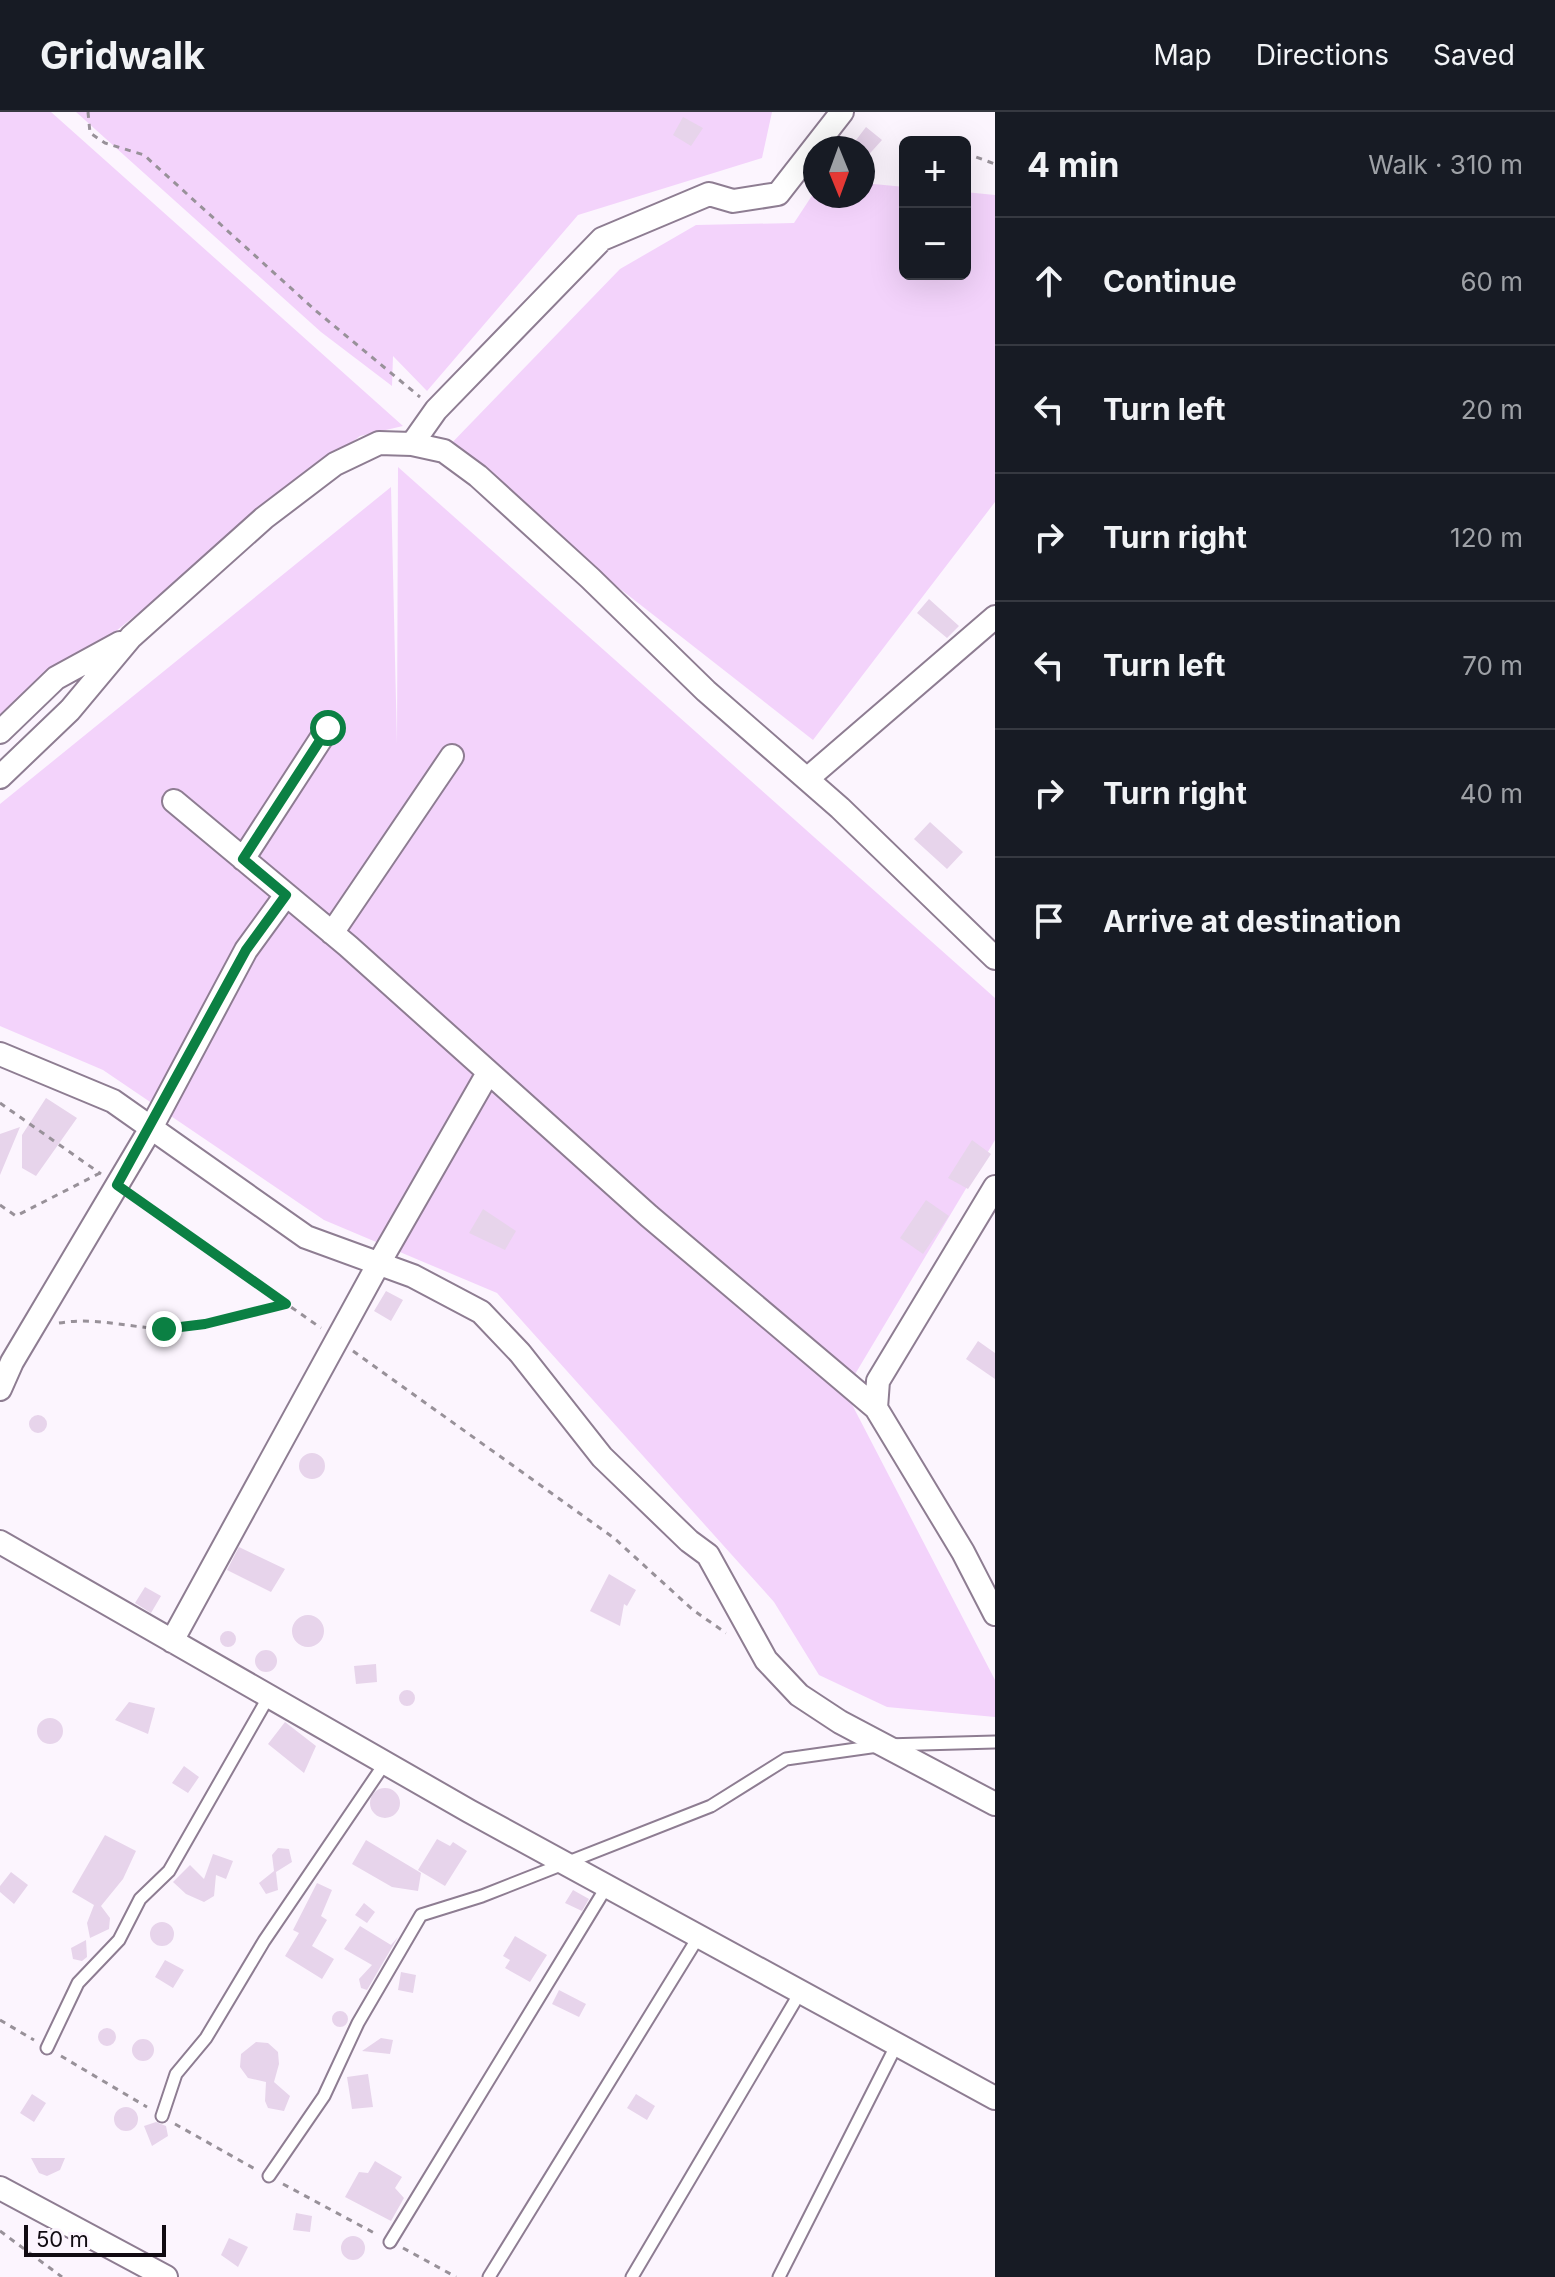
<!DOCTYPE html>
<html lang="en">
<head>
<meta charset="utf-8">
<style>
	:root { --surface:#171b24; --page:#242831; --text:#f1f3f6; --muted:#9ea1a6; --line:#363941 }
	body { margin:0; font-family:Inter,sans-serif; background:var(--page); color:var(--text) }
	.controls { position:absolute; right:24px; top:24px; display:grid; overflow:hidden; border-radius:12px; box-shadow:0 8px 32px #0002 }
	.controls button { width:72px; height:72px; display:grid; place-items:center; padding:0; border:0; border-bottom:2px solid var(--line); background:var(--surface); color:var(--text); font:40px sans-serif }
	.compass { position:absolute; left:803px; top:24px; width:72px; height:72px; border-radius:50%; background:var(--surface); box-shadow:0 8px 32px #0002; rotate:179deg }
	.scale { position:absolute; left:24px; bottom:20px; width:142px; box-sizing:border-box; padding-left:8px; border:4px solid #110b12; border-top:0; font-size:22px; line-height:28px; white-space:nowrap; color:#110b12; -webkit-text-stroke:6px #fcf5fe; paint-order:stroke }
	.stop { position:absolute; width:24px; height:24px; margin:-18px; border:6px solid #0b8043; border-radius:50%; background:#fff }
	.stop.end { background:#0b8043; border-color:#fff; box-shadow:0 2px 8px #0008 }
	.list { margin:0; padding:0; list-style:none }
	h2 { display:flex; justify-content:space-between; align-items:center; height:104px; margin:0; padding:0 32px; font-size:34px }
	h2 small { font-size:26px; font-weight:400; color:var(--muted) }
	.list li { display:grid; grid-template-columns:52px 1fr auto; gap:24px; align-items:center; box-sizing:border-box; height:128px; padding:0 32px; border-top:2px solid var(--line) }
	.list b { display:block; font-size:30px; white-space:nowrap }
	.list em { font-size:26px; font-style:normal; color:var(--muted) }
	.icon { flex:none; width:44px; height:44px; fill:none; stroke:currentColor; stroke-width:2; stroke-linecap:round; stroke-linejoin:round }
	.map { position:relative; flex:none; width:995px; height:2165px; overflow:hidden }
	header { display:flex; align-items:center; gap:48px; box-sizing:border-box; height:112px; padding:0 40px; background:var(--surface); border-bottom:2px solid var(--line) }
	header strong { font-size:38px }
	nav { display:flex; gap:44px; margin-inline-start:auto; font-size:28px }
	main { display:flex }
	aside { flex:1; background:var(--surface) }
	.map>svg:first-child { display:block }
</style>
</head>
<body>
<header>
<strong>Gridwalk</strong>
<nav><a>Map</a><a>Directions</a><a>Saved</a></nav>
</header>
<main>
<div class="map">
<svg width="995" height="2165" viewBox="0 0 995 2165">
	<rect width="100%" height="100%" fill="#fcf5fe"/>
	<path fill="#f3d3fb" d="M0,0H51L403,314L360,324L111,523L58,551L0,604Z
		M76,0H772L762,46L578,103L427,279L393,244L392,274L321,220Z
		M863,71L905,75V162H965V80L995,83V390L813,628L444,339L620,157L696,113L794,111L815,79V84H863Z
		M398,355L995,886V1028L845,1279L995,1568V1605L887,1595L819,1563L774,1490L497,1181L324,1108L103,958L0,914V692L391,375L397,632Z"/>
	<path fill="#e7d4eb" d="M683,5L703,16L691,34L673,23Z
		M866,15L882,28L863,49V36H850Z
		M929,487L959,514L947,526L917,501Z
		M930,710L963,740L947,757L914,727Z
		M46,986L77,1006L36,1064L22,1056V1023Z
		M20,1015L0,1063V1022Z
		M972,1028L991,1042L968,1077L948,1066Z
		M926,1088L949,1104L923,1142L900,1126Z
		M483,1097L516,1119L505,1138L469,1121Z
		M386,1179L403,1188L391,1209L374,1199Z
		M978,1229L995,1241V1267L966,1247Z
		M29 1312a9 9 0 1 1 18 0a9 9 0 1 1-18 0Z
		M299 1354a13 13 0 1 1 26 0a13 13 0 1 1-26 0Z
		M239,1435L285,1457L271,1480L227,1458Z
		M609,1462L636,1478L627,1494L624,1492L620,1514L590,1499Z
		M145,1475L161,1484L151,1501L135,1491Z
		M292 1519a16 16 0 1 1 32 0a16 16 0 1 1-32 0Z
		M220 1527a8 8 0 1 1 16 0a8 8 0 1 1-16 0Z
		M255 1549a11 11 0 1 1 22 0a11 11 0 1 1-22 0Z
		M376,1552L377,1570L356,1572L354,1554Z
		M399 1586a8 8 0 1 1 16 0a8 8 0 1 1-16 0Z
		M129,1590L155,1596L148,1622L115,1608Z
		M37 1619a13 13 0 1 1 26 0a13 13 0 1 1-26 0Z
		M285,1610L316,1634L304,1661L268,1632Z
		M184,1654L199,1665L188,1681L172,1671Z
		M370 1691a15 15 0 1 1 30 0a15 15 0 1 1-30 0Z
		M105,1723L136,1739L123,1767L101,1794L110,1806L109,1817L90,1826L87,1811L94,1793L72,1780Z
		M437,1727L450,1734L453,1730L467,1739L445,1774L418,1758Z
		M366,1728L421,1761L418,1779L392,1775L352,1752Z
		M278,1736L289,1737L292,1750L276,1760L278,1778L266,1782L259,1771L274,1759L272,1743Z
		M213,1742L233,1749L226,1767L216,1763L214,1784L204,1790L186,1782L173,1770L190,1753L204,1767Z
		M11,1760L28,1773L14,1792L0,1780V1774Z
		M317,1771L332,1778L321,1804L327,1808L312,1834L334,1847L322,1867L285,1844L299,1821L293,1818Z
		M573,1778L589,1787L582,1799L565,1791Z
		M364,1791L375,1800L367,1811L355,1803Z
		M150 1822a12 12 0 1 1 24 0a12 12 0 1 1-24 0Z
		M360,1814L391,1833L398,1825L367,1878L361,1876L359,1867L372,1853L344,1837Z
		M515,1824L547,1843L530,1870L505,1856L510,1848L503,1844Z
		M86,1828L87,1845L82,1849L73,1847L71,1836Z
		M165,1848L184,1858L173,1876L155,1865Z
		M401,1860L416,1863L413,1881L398,1878Z
		M559,1878L586,1892L579,1905L552,1892Z
		M332 1907a8 8 0 1 1 16 0a8 8 0 1 1-16 0Z
		M98 1925a9 9 0 1 1 18 0a9 9 0 1 1-18 0Z
		M381,1926L393,1928L390,1942L362,1939Z
		M132 1938a11 11 0 1 1 22 0a11 11 0 1 1-22 0Z
		M256,1930L268,1931L278,1940L279,1952L274,1970L290,1984L284,1999L268,1996L265,1989L266,1970L248,1966L240,1955L241,1942Z
		M368,1962L373,1995L352,1997L347,1965Z
		M32,1982L46,1991L34,2010L20,2001Z
		M636,1982L655,1994L647,2008L627,1996Z
		M114 2007a12 12 0 1 1 24 0a12 12 0 1 1-24 0Z
		M156,2010L166,2014L168,2024L152,2034L144,2014Z
		M31,2046H65L60,2058L47,2064L39,2061Z
		M375,2049L402,2065L395,2076L404,2086L391,2109L345,2085L359,2060L368,2061Z
		M296,2101L312,2104L310,2120L293,2118Z
		M341 2136a12 12 0 1 1 24 0a12 12 0 1 1-24 0Z
		M229,2126L248,2135L238,2155L221,2143Z"/>
	<g fill="none" stroke-linecap="round" stroke-linejoin="round">
		<defs>
			<path id="service" d="M47,1936L78,1871L119,1828L140,1787L169,1759L269,1584
				M162,2004L176,1962L206,1926L264,1829L385,1651
				M269,2064L324,1984L358,1911L421,1803L482,1784L711,1694L786,1647L885,1633L995,1630
				M390,2130L607,1774
				M489,2165L699,1824
				M632,2165L801,1879
				M779,2165L897,1932"/>
			<path id="minor" d="M412,332L436,298L602,127L709,82L733,89L778,82L842,0
				M0,620L56,566L120,531
				M0,665L70,598L131,525L264,406L335,352L379,331L412,332L444,339L478,364L590,466L706,579L840,696L995,846
				M807,667L995,505
				M174,689L348,834L649,1104L876,1296
				M243,747L328,616
				M332,821L452,644
				M0,942L113,989L306,1125L413,1164L481,1200L520,1241L602,1345L689,1429L708,1443L766,1548L799,1583L840,1610L995,1692
				M995,1075L878,1269L876,1296L963,1440L995,1502
				M0,1277L12,1250L151,1016L246,838L286,783
				M0,1430L469,1699L995,1986
				M172,1529L379,1151L488,961
				M0,2076L166,2165"/>
		</defs>
		<use href="#service" stroke="#8e7d92" stroke-width="15"/>
		<use href="#minor" stroke="#8e7d92" stroke-width="26"/>
		<path stroke="#989199" stroke-width="3" stroke-dasharray="6 6" stroke-linecap="butt" d="M88,0L90,21L105,31L144,43L315,198L420,285
			M965,41L995,52
			M0,991L101,1062
			M134,1085L321,1216
			M0,1093L16,1104L100,1061
			M59,1211C95,1205 127,1215 163,1217C203,1219 245,1202 283,1192
			M353,1239L614,1426L693,1498L726,1521
			M0,1908L34,1928
			M61,1944L147,1995
			M175,2012L255,2057
			M283,2072L378,2123
			M0,2119L62,2165
			M403,2136L456,2165"/>
		<use href="#service" stroke="#fff" stroke-width="11"/>
		<use href="#minor" stroke="#fff" stroke-width="22"/>
	</g>
	<g fill="none" stroke-linecap="round" stroke-linejoin="round">
		<path stroke="#0b8043" stroke-width="10" d="M164,1217L205,1212L286,1192L117,1073L246,838L286,783L243,747L328,616"/>
	</g>
</svg>
<div class="controls">
<button>+</button>
<button>−</button>
</div>
<svg class="compass" viewBox="-18 -18 36 36"><path d="M0-13l5 13h-10z" fill="#e53935"/><path d="M0 13l5-13h-10z" fill="#9ea1a6"/></svg>
<div class="scale">50 m</div>
<div class="stop" style="left:328px;top:616px"></div>
<div class="stop end" style="left:164px;top:1217px"></div>
</div>
<aside>
<h2>4 min<small>Walk · 310 m</small></h2>
<ul class="list">
<li><svg class="icon" aria-label="ahead" viewBox="0 0 24 24"><path d="M12 20V5M6 11l6-6 6 6"/></svg><div><b>Continue</b></div><em>60 m</em></li>
<li><svg class="icon" aria-label="left" viewBox="0 0 24 24"><path d="M17 20v-9H6M10 6l-5 5 5 5"/></svg><div><b>Turn left</b></div><em>20 m</em></li>
<li><svg class="icon" aria-label="right" viewBox="0 0 24 24"><path d="M7 20v-9h11M14 6l5 5-5 5"/></svg><div><b>Turn right</b></div><em>120 m</em></li>
<li><svg class="icon" aria-label="left" viewBox="0 0 24 24"><path d="M17 20v-9H6M10 6l-5 5 5 5"/></svg><div><b>Turn left</b></div><em>70 m</em></li>
<li><svg class="icon" aria-label="right" viewBox="0 0 24 24"><path d="M7 20v-9h11M14 6l5 5-5 5"/></svg><div><b>Turn right</b></div><em>40 m</em></li>
<li><svg class="icon" aria-label="arrive" viewBox="0 0 24 24"><path d="M6 21V4h12l-3 4 3 4H6"/></svg><div><b>Arrive at destination</b></div></li>
</ul>
</aside>
</main>
</body>
</html>
